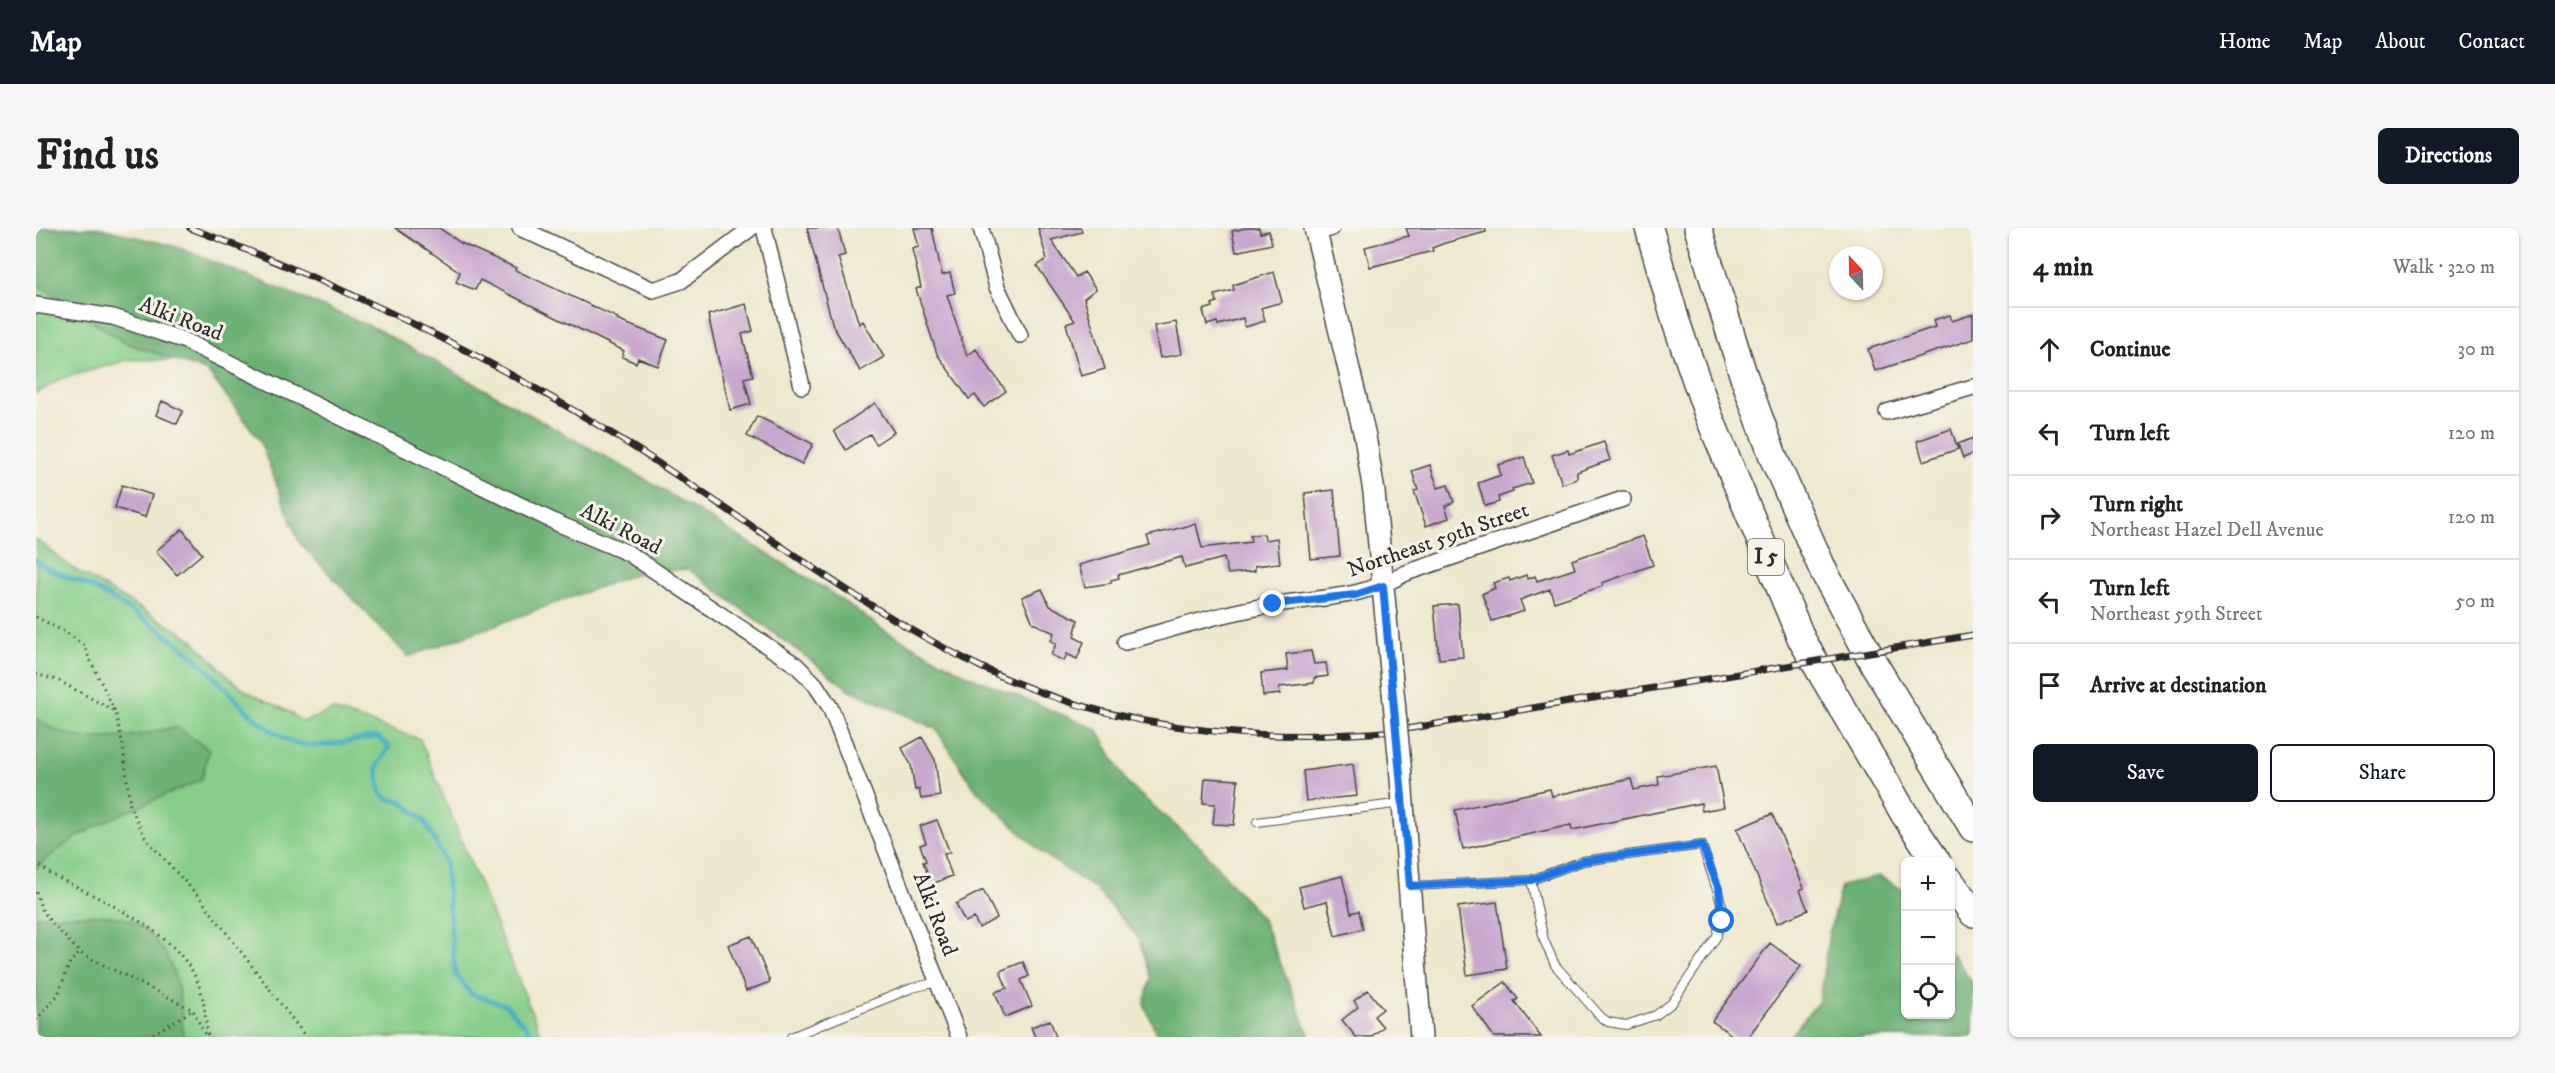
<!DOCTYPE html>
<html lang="en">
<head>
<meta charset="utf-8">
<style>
	:root { --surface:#fff; --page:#f6f6f6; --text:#202124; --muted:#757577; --line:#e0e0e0; --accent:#111827 }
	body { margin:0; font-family:"IM FELL DW Pica",serif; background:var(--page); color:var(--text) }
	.controls { position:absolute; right:18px; bottom:18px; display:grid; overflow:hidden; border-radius:9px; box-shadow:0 2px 4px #0004 }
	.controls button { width:54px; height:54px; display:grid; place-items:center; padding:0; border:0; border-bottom:2px solid var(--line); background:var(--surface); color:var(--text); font:30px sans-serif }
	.compass { position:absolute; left:1793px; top:18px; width:54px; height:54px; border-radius:50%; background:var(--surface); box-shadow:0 2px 4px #0004; rotate:338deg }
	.stop { position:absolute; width:18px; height:18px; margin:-14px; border:4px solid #1a73e8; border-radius:50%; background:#fff }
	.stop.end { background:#1a73e8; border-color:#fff; box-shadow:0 2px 6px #0008 }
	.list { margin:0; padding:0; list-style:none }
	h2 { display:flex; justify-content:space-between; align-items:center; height:78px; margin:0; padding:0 24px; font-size:26px }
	h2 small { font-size:20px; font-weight:400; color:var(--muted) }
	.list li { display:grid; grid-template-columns:39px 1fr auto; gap:18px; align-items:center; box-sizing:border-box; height:84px; padding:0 24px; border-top:2px solid var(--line) }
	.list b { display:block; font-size:22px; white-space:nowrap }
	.list p { margin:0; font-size:20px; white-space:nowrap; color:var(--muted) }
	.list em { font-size:20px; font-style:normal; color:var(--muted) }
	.actions { display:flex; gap:12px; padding:18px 24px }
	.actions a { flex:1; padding:14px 0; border:2px solid var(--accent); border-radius:9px; text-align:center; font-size:21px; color:var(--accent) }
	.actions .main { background:var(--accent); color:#fff }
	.icon { flex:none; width:33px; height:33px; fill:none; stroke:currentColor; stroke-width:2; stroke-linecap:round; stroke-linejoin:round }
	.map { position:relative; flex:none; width:1937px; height:809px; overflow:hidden; border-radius:9px }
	header { display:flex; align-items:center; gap:36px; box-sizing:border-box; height:84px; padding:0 30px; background:var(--accent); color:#fff }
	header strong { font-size:28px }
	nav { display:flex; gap:33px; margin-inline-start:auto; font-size:21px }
	.intro { display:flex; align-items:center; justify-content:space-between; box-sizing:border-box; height:144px; padding:0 36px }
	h1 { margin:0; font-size:42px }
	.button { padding:15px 27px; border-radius:9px; background:var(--accent); color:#fff; font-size:21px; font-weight:700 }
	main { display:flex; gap:36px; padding:0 36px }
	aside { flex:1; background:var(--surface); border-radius:9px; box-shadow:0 2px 4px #0004 }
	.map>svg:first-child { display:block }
</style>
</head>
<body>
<header>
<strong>Map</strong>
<nav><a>Home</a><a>Map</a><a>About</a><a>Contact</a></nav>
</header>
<div class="intro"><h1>Find us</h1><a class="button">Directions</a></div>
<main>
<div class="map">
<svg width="1937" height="809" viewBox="0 0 1937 809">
	<rect width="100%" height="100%" fill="#f7f3e8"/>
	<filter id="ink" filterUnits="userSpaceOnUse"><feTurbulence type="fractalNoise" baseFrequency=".0167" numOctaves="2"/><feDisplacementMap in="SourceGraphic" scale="12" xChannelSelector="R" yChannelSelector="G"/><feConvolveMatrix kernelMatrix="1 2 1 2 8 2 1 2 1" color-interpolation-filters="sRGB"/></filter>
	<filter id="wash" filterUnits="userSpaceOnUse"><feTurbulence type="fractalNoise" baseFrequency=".008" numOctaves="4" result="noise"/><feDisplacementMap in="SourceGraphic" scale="24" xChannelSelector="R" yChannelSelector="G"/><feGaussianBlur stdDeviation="1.35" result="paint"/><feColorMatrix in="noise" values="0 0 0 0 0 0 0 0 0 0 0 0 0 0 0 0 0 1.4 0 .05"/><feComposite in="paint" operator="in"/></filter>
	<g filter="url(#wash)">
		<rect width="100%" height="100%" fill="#eee8ce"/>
		<path fill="#86ce89" stroke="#587c5a" stroke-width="1.5" d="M0,0H64L139,132H92L24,151L0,166Z
			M0,311L36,340L155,410L196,452L212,464L253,484L267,494L297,482L384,511L506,809H0Z"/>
		<path fill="#6cb175" stroke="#4c6e50" stroke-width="1.5" d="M0,0H64L141,19L339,100L602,247L791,362L848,402L931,447L1061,501L1091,555L1165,620L1227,692L1274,809H1122L1108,776L1115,749L1102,709L1060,662L1006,625L939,561L900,501L813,461L652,341L599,346L372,429L263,314L223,211L172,144L86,113L0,55Z
			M0,489C38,523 95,508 140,499L173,521L166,551C110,578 44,596 0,641Z
			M1843,648L1869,663L1870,786H1914L1915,724L1937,756V809H1753L1783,773L1793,706L1805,658Z
			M63,687C73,688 87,688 95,693C139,717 146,763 147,809H0V688Z"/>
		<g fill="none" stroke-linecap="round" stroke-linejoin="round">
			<path stroke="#40adbe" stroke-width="5" d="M0,332C16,347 38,349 57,360C88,377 121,399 149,421C185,449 213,496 256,514C280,524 316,511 342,509L353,519L341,539L345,565L352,571L365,573L388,592L409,633L419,746L435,766L470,777L499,809"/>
		</g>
		<g id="blocks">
			<path fill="#c9a7cf" d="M359,0H403L425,15L480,40L479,42L582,90L581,92L632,112L622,138L602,130L600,135L586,129L588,123L444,52L439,62L420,54L424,44Z
				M771,0H802L809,27L802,29L823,96L827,93L848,129L824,143L797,98Z
				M878,0H896L906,47L914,45L919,65L911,67L931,128L940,121L970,163L948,179L939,167L933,171L901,126L880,61L885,59L876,21L883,19Z
				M1002,0H1045L1046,4L1015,12L1040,49L1048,44L1060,61L1048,70L1069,141L1045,148L1030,96L1039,93L1001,38L1011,31Z
				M1210,0H1223L1224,5L1233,3L1236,16L1200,24L1196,3Z
				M1370,0H1449L1450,4L1409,15L1396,20L1397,23L1334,39L1329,19L1373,8Z
				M1238,44L1246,74L1225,80L1229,93L1209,99L1207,90L1182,97L1181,94L1171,97L1167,82L1177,79L1176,76L1181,74L1179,67L1198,62L1197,57Z
				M710,76L717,103L706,106L717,148L708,150L715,176L694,182L672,87Z
				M1937,86V111L1839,143L1832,121L1899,99L1897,92L1914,87L1916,93Z
				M1140,94L1146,126L1124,130L1118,98Z
				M126,173L147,183L141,196L120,187Z
				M839,175L858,204L840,216L834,206L810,222L798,203Z
				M721,188L777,216L766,236L711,208Z
				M1915,201L1922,221L1887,233L1881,213Z
				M1937,210V226L1927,230L1922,216Z
				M1568,214L1574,232L1541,244V251L1526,256L1516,227L1532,222L1533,226Z
				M1488,229L1496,255L1476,261L1477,264L1462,269L1463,274L1449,278L1442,255L1465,247L1462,237Z
				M1394,237L1402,260L1412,257L1418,274L1409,278L1413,290L1390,298L1378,263L1382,262L1376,243Z
				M86,257L116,267L109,289L79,280Z
				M1298,262L1304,328L1275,331L1269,265Z
				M1160,296L1166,320L1215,314L1214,307L1228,306L1229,312L1241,310L1244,335L1219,338V343L1192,346L1188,330L1149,340L1146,329L1082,347L1083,350L1075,352V355L1049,359L1043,337L1114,317L1111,308Z
				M146,301L166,326L141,347L120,323Z
				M1607,308L1617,337L1566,355L1567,358L1518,374L1514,361L1484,372L1488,383L1456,393L1446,366L1459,360L1457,355L1473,350L1474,353L1490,347L1491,351L1499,348L1501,353L1539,341L1536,332Z
				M1006,361L1014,378L1042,392L1038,409L1048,414L1041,431L1031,426L1028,433L1015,427L1020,416L1015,413L1018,405L997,395L986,369Z
				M1422,376L1427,429L1403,431L1398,378Z
				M1275,423L1278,436L1290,435L1292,448L1278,450V455L1243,459L1244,466L1227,468L1225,445L1252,442L1250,426Z
				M886,509L899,532L904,568L885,571L883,561L879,562L875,537L866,520Z
				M1317,536L1321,568L1270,573L1267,543Z
				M1680,538L1688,579L1666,583L1665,575L1536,602L1535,597L1427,621L1419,582L1514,561L1516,568L1595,551L1598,562L1623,557L1622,548Z
				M1169,550L1202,552L1198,597L1177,596L1179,576L1167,575Z
				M1736,586L1768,660L1764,662L1772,682L1741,695L1701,601Z
				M901,592L914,625L908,626L916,648L896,656L887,634L890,633L884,617L890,615L884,598Z
				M1306,648L1315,685L1323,683L1327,701L1299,708L1291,673L1268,679L1263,659Z
				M947,662L961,690L943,700L938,690L929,694L920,676Z
				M1461,674L1471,741L1431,747L1422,679Z
				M715,708L734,754L710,763L692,717Z
				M1734,715L1765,738L1712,809H1699L1676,793Z
				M987,734L993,748L985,752L996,778L969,789L959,764L971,760L964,743Z
				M1469,754L1482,771L1478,773L1505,809H1458L1436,778Z
				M1332,762L1347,781L1338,788L1347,799L1335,809H1320L1306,792L1322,779L1318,773Z
				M1014,792L1020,809H999L995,799Z"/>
		</g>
	</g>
	<g filter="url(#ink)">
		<use href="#blocks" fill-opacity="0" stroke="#484743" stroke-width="1.5"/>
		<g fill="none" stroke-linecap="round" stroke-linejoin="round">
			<defs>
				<path id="lane" d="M1221,594L1366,575
					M1376,658L1495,652L1547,633L1666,617L1686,677L1681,708L1636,775L1620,787L1590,797L1572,794L1565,789L1519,737L1508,712L1495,652
					M755,809L876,760L902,754"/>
				<path id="street" d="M484,0L617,62L645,53L715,0
					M728,0L766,158
					M945,0L961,59L984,107
					M1280,5L1296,0
					M0,77L77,89L147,112L523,296L592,325L760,437L779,456L794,479L923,809
					M1851,184L1937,159
					M1089,414C1137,401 1186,385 1236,377C1287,368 1323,372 1370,345L1587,271"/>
				<path id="secondary" d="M1279,0L1329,208L1338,264L1357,463
					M1364,537L1385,809"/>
				<path id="highway" d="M1613,0L1640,94L1672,186L1766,412L1869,587L1901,634
					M1662,0L1707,146L1738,231L1788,344L1838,436L1937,600
					M1914,653L1937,685"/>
			</defs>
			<use href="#lane" stroke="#484743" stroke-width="10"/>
			<use href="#street" stroke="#484743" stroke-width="18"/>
			<use href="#secondary" stroke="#484743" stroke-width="24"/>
			<use href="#highway" stroke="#484743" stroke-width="30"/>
			<path stroke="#484743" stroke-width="3" stroke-dasharray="1.5 4.5" stroke-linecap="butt" d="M0,389L31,405L47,417L79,483L87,517L94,578L110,611L164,670L270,809
				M0,446L23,453L77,482
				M0,633L13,645C60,670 142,702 162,755C169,771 169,792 172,809
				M0,664L5,680L14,693L44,725L157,782L170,809
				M0,792L22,767L34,734L44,725
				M112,809L157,782"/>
			<use href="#lane" stroke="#fff" stroke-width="8"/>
			<use href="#street" stroke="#fff" stroke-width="15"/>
			<use href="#secondary" stroke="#fff" stroke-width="21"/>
			<use href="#highway" stroke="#fff" stroke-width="27"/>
			<defs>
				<path id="rail" d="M154,0C302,55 446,125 580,208C702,284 818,377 947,440C1076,502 1217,516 1358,503L1937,407"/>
			</defs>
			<use href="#rail" stroke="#2b2b2b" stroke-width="7"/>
			<use href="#rail" stroke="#f7f3e8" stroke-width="4.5" stroke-dasharray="14" stroke-linecap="butt"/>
			<defs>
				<path id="secondary-bridge" d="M1357,463L1364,537"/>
			</defs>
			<use href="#secondary-bridge" stroke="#484743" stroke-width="24" stroke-linecap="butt"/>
			<use href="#secondary-bridge" stroke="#fff" stroke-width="21"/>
		</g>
	</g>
	<g fill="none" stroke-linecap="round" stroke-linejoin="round" filter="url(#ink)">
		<path stroke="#1a73e8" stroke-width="8" d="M1237,376L1319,367L1347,358L1374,658L1495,652L1547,633L1666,617L1683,661L1686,693"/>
	</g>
	<g text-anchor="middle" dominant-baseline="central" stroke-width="6" stroke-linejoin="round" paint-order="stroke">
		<rect fill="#f7f3e8" stroke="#686764" stroke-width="1.5" x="1712" y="311" width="36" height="36" rx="4.5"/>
		<g font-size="21" font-weight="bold" fill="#2b2b2b">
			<text x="1730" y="329">I 5</text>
		</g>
		<g font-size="22" fill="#2b2b2b" stroke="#f7f3e8">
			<text transform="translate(145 91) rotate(21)">Alki Road</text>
			<text transform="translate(585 301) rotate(27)">Alki Road</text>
			<text transform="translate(1402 312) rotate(-19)">Northeast 59th Street</text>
			<text transform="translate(899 686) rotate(69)">Alki Road</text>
		</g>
	</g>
</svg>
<div class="controls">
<button>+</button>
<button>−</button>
<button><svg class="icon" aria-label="locate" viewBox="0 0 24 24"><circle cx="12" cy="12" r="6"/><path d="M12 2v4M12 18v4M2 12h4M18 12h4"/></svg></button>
</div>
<svg class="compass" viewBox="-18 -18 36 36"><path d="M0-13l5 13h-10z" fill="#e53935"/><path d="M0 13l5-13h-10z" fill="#757577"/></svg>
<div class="stop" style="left:1686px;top:693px"></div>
<div class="stop end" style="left:1237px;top:376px"></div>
</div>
<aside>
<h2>4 min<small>Walk · 320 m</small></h2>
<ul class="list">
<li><svg class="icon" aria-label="ahead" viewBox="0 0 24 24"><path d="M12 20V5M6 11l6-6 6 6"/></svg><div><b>Continue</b></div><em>30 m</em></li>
<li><svg class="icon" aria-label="left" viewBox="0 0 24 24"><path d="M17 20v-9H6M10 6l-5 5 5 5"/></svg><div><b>Turn left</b></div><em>120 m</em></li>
<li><svg class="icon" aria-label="right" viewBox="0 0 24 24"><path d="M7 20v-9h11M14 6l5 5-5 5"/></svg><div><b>Turn right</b><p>Northeast Hazel Dell Avenue</p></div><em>120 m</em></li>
<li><svg class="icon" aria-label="left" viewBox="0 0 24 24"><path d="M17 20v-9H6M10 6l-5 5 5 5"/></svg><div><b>Turn left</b><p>Northeast 59th Street</p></div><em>50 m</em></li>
<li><svg class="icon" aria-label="arrive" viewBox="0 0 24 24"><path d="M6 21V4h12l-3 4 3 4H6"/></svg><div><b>Arrive at destination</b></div></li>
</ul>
<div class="actions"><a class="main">Save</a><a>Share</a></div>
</aside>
</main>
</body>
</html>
